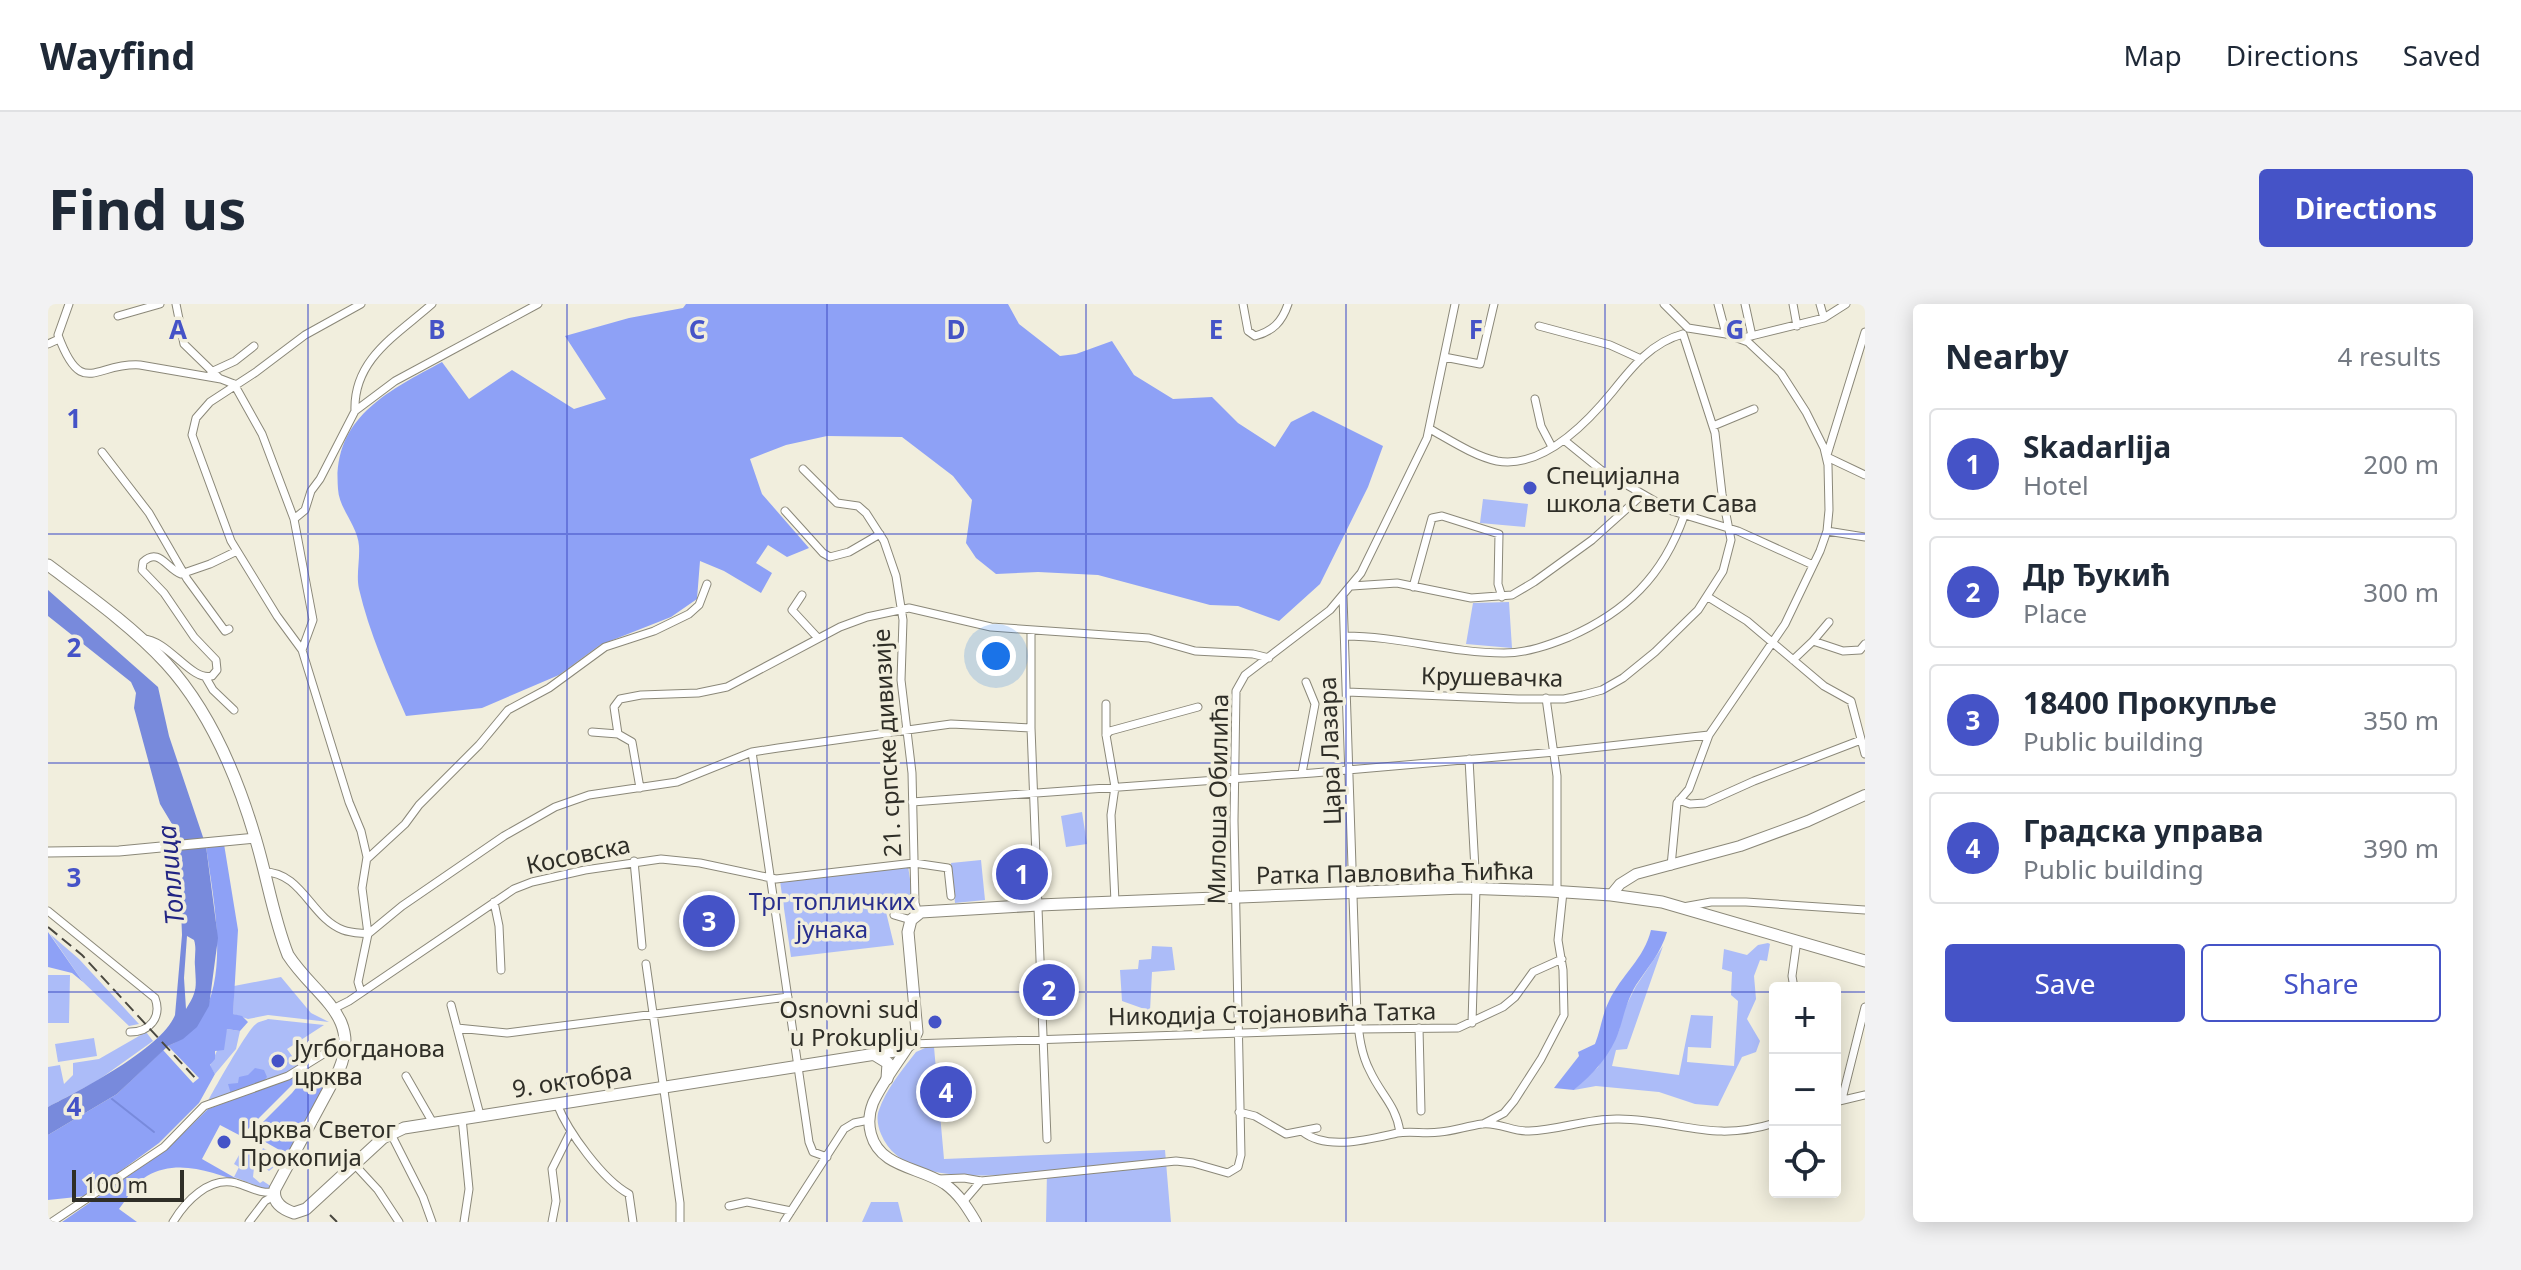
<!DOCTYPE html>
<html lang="en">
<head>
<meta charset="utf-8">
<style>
	:root { --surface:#fff; --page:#f2f2f3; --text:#1f2937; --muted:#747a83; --line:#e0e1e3; --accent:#4553c7 }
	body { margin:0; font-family:"Noto Sans",sans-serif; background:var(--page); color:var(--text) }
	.controls { position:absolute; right:24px; bottom:24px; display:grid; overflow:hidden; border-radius:8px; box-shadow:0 4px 20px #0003 }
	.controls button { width:72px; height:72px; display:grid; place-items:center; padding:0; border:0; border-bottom:2px solid var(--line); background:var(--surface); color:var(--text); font:40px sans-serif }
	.scale { position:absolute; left:24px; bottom:20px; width:112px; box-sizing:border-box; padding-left:8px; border:4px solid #2f2e27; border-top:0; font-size:22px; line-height:28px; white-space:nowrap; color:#2f2e27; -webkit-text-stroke:6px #f1eedd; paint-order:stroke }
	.you { position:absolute; left:948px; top:352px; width:28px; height:28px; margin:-20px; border:6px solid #fff; border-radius:50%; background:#1a73e8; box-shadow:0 0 0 12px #1a73e833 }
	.badge { display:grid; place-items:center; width:52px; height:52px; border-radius:50%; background:var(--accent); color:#fff; font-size:26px; font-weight:700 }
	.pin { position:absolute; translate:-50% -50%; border:4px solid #fff; box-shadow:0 2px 8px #0006 }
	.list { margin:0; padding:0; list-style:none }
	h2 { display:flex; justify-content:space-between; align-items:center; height:104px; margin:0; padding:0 32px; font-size:34px }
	h2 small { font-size:26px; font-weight:400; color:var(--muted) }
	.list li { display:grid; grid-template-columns:52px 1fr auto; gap:24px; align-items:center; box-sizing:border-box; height:112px; margin:0 16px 16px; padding:0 16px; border:2px solid var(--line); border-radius:8px }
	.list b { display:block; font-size:30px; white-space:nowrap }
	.list p { margin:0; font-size:26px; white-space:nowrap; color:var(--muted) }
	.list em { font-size:26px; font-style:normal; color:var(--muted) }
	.actions { display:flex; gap:16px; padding:24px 32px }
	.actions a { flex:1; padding:18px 0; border:2px solid var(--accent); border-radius:8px; text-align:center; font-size:28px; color:var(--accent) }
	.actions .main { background:var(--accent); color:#fff }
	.icon { flex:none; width:44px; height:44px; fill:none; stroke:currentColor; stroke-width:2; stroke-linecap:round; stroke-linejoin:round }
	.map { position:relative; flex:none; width:1817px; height:918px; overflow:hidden; border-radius:8px }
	header { display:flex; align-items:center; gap:48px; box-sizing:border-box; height:112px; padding:0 40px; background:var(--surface); border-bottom:2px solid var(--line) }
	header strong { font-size:38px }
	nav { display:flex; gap:44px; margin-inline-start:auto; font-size:28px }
	.intro { display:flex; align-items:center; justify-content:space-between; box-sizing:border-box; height:192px; padding:0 48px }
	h1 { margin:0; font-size:56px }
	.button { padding:20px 36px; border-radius:8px; background:var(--accent); color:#fff; font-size:28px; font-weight:700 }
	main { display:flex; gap:48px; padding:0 48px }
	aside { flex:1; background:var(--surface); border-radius:8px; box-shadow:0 4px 20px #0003 }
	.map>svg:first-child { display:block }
</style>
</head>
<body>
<header>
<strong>Wayfind</strong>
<nav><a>Map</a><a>Directions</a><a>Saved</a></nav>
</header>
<div class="intro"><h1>Find us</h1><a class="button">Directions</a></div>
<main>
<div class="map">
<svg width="1817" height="918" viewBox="0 0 1817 918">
	<rect width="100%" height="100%" fill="#f1eedd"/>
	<path fill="#acbcf8" d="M1435,195L1480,200L1477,223L1432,219Z
		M1461,298L1464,344L1418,340L1425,299Z
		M1034,508L1039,540L1018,543L1013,512Z
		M933,556L937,596L907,599L903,559Z
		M860,562L866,601L838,608L846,641L743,653L732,577Z
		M2,630L31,655L91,720L81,722L35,678Z
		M1720,639L1722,640L1719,657L1712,656L1706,672L1708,695L1699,715L1712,737L1708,748L1694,753L1670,802L1647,800L1611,788L1548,782L1526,786L1550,763L1571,727L1574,710L1588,682L1615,642L1579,745L1568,746L1564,762L1631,771L1643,711L1665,712L1663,744L1640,743L1639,758L1686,762L1690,697L1683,691L1684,668L1674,665L1676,645L1699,651L1710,641Z
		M1104,642L1124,643L1127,666L1104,668L1102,707L1074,697L1072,666L1090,665L1091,656L1103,655Z
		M0,671H22L21,719H0Z
		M233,673L263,709L281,718L220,711L200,715L185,710L186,682Z
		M220,715L276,721L239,745L252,763L247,766L159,799C165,787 200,725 208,720C211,717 216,717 220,715Z
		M179,725L192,727L188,745L167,770L162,762Z
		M98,728L105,737L49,777L0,803V763L12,761L16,780L25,771V759L51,755Z
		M46,734L49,752L10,758L7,740Z
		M886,743L896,855L1117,846L1123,918H998L999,867C952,871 855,885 833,830C830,823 828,813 831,806C838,785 855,765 868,748L877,744Z
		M195,844L212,850L215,844L239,857L233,867L226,863L221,867L212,860L206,864L205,873L212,879L215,877L224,883L221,887L186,873L191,863L186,860Z
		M823,898H850L855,918H814Z"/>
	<path fill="#8ea1f6" d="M638,0H960L971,20L1012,52L1028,50L1064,37L1086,71L1125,95L1164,93L1190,119L1227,143L1243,118L1265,107L1335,142L1320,183L1272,280L1231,317L1190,302L1162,301L1050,271L990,268L948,270L928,254L918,239L924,196L905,172L854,133L779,132L738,141L702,155L714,190L761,244L739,253L720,241L708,259L724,269L713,289L676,267L652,257L649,295L623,313L552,341L511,371L434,404L358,412C340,371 321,328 311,285C308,271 312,256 311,242C310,222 291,205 290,185C284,114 340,87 394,58L421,95L464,66L526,105L558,95L517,32L581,14L635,4Z
		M176,540L190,626L185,710L194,712L200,718L192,727L179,725L176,746L167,747V755L162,761L167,770L151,799L111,839L38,892L0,896V831L69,790L115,746L145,779L151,774L120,742C192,710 166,603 158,542Z
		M1603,626L1619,628C1613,649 1600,663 1588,681C1579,696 1576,711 1571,727C1563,751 1545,770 1526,786L1506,784L1531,752L1530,748L1547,740C1553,725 1554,711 1561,697C1574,670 1596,655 1603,626Z
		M0,628L35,678L24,669L0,663Z
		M207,764L216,766L219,773L216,777L183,790L180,780L190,779L191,773L200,771Z
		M254,766L257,768L193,832L172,821L154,855L196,879C165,869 131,854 99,872C88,878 78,896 71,905L89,918H14L119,845L160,805L241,775Z
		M260,769L281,777L242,852L212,835L207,826L244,789Z"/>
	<path fill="#788adc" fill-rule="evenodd" d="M0,286L110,383L121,432L158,542L170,634L161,702L149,723L135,735L120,742L69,790L0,831V803C33,786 114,744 127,711L134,631L130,530L112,500L86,404L88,389L83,378L0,312ZM139,632L146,636C149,645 146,653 147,662C148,683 150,686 138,705L136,674Z"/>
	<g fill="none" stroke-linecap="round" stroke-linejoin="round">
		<path stroke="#788adc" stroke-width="2" d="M64,795L106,828"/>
		<defs>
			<path id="minor" d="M21,0L10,31C34,96 47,58 92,61L173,75L186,80
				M128,0L136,40L171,74
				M1195,0L1200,27L1207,32C1225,27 1234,18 1240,0
				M1616,0L1640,24
				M1670,0L1678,30
				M1697,0L1704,32
				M1745,0L1749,22
				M1772,0L1776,14
				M70,12L112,0
				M1491,22L1562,41L1593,55
				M1695,34L1776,14L1798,0
				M0,40L11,35
				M1396,53L1432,60L1446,0
				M163,68L187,57L206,42
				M186,80L214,130L246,215L265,316L254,346
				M1487,95L1493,122L1504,143
				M307,107C305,55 349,31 384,0
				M1665,122L1706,105
				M1382,125C1402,136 1426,152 1449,157C1495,165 1539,119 1565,87C1584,63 1604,38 1635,30
				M1516,136L1553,166L1624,207L1690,227L1765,261
				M54,148L101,209L139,275L177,327L181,325
				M1779,151L1817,28
				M1779,153L1817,171
				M755,165L789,199L810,202L818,209L836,237L848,272L855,316L853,376L864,469L867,599L870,609
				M737,207L775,249L782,253L801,248L832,230
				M246,215L257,206L263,187L272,175L307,107L347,77L490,0
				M1779,227L1817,233
				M1304,282L1349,279L1423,294L1464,291L1486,278L1544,236L1594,191
				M1365,283L1384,214L1394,212L1451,230L1450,280L1454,293
				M754,291L744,306L769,333
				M1295,293L1309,712C1311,731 1313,750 1322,767C1333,791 1348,801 1352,828
				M1660,293L1699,317L1776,382L1803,397L1817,450
				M983,327V424L999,835
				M1297,332C1351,332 1402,349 1456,349C1479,349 1501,341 1521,333C1578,308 1615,272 1636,212
				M95,335C121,336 143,378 164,372L169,366L168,356L146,333L116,289L94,266L95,258C111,243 118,264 133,270L162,260L189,247
				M1765,337L1781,318
				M1745,356L1765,337L1795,347L1812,346L1817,340
				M158,374L165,386L186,406
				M1299,388L1470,395H1516L1535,391L1554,386L1575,374L1607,348L1650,306L1675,267L1683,236L1674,190L1667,129L1635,30
				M1498,394L1509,472V588
				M1058,400V431L1067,483L1063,511L1067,598
				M544,428L570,430L584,438L592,484
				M570,430L566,403L572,395L593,391L650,389L679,383L792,323L819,313L861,304L943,323L1101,334L1147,347L1205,350L1221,354
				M1058,431L1062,427L1150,403
				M704,448L761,838L765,848L779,853
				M1421,455L1428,584L1424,719
				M1254,469L1267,400L1258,378
				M1631,496L1642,500L1657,499L1706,477L1813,436
				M864,498L1265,469L1507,448L1661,431
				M319,555L357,520L371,501L431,441L460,406L501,384L557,343L606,327L641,310L651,301L659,280
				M586,557L594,642
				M1623,562L1629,499L1641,485L1661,431L1737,320L1772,247L1779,227L1781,206L1780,161L1776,144L1758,108L1733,69L1700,38L1678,30L1640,24
				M216,568C254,568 263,614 295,626C303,629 312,629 320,630L354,602L456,532L507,503L541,491L629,478L704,448L730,444L903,420L983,424
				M446,598L451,622L453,666
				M1635,603L1663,598H1698L1817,606
				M0,607L107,694C114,713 102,728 82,728
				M846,611L863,616
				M598,660L632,899V918
				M1746,684L1744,672L1749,636
				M313,688L310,678L320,630L314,584L319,553L313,527L301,498L254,346L229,312L183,237L144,131L148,114L162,98L208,68L257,31L313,0
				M403,701L432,811
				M285,705L301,697L466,585L484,578L537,566L613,555L652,559L728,575L866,559L900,564L903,592
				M409,724L459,729L740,693
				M1371,724L1373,807
				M863,740L1311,725L1410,724L1455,703L1467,693L1485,668L1514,655
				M358,772L385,819
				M1794,795L1817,703
				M1787,798L1817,791
				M509,800C520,828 555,876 581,890L585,918
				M1191,808L1207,812L1238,830L1269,824
				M414,814L421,885L416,918
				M1435,820L1456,809L1466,797L1493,755L1516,711L1515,666L1510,636L1515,588
				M1255,828C1279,847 1322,835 1349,829C1363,827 1378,830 1392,828C1406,827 1419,822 1434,820C1451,818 1465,828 1481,827C1512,826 1540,814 1571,815C1632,816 1663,839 1727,819
				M343,830L375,893L384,918
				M306,860L330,886L351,918
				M890,875L916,874L933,877L1128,857L1145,859L1180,869L1190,863L1193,851L1186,517L1188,387L1197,371L1282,306L1313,269L1379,134L1407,0
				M915,898L933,877
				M681,902L699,898L743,907
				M4,918L116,843L156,802L240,772L298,736
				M125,918C137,898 161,872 188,879C202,883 212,890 226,888
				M201,918L217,897L226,892
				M504,918L508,897L504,865L523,827
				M736,918L796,825L806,819L821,816"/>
			<path id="tertiary" d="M0,548L71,547L208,534"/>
			<path id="secondary" d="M1563,591L1572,580L1588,570L1692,542L1760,517L1817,491
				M861,741C849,760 834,779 825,799C821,809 820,819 823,830C832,864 872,863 897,880C911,890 919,903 928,918"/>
			<path id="primary" d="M0,261C40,291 84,322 118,359C161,406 189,472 207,533C219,572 225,613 240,651C267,693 314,711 291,766L227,885C224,898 234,905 246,909L258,905L335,834L356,824L853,746L863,740L869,728L860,628L863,616L873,608L991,601L1414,584L1502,587L1563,591L1614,598L1817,657
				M827,751L840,759L839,775"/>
		</defs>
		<use href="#minor" stroke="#8b8879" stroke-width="9"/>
		<use href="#tertiary" stroke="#8b8879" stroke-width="11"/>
		<use href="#secondary" stroke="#8b8879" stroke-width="12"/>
		<use href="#primary" stroke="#8b8879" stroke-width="13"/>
		<use href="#minor" stroke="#fff" stroke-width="7"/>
		<use href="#tertiary" stroke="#fff" stroke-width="9"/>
		<use href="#secondary" stroke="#fff" stroke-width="10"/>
		<use href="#primary" stroke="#fff" stroke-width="11"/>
		<path stroke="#4a4840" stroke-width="2" stroke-dasharray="12 6" stroke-linecap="butt" d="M0,623L34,651L149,776
			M282,911L289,918"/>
	</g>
	<path fill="none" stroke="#4553c7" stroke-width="2" stroke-opacity="0.55" d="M260,0V918M519,0V918M779,0V918M1038,0V918M1298,0V918M1557,0V918M0,230H1817M0,459H1817M0,688H1727M1787,688H1817"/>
	<g fill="#4553c7" stroke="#f1eedd" stroke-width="3">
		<circle cx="1482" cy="184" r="8"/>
		<circle cx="887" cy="718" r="8"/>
		<circle cx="230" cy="757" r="8"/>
		<circle cx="176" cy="838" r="8"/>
	</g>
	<g text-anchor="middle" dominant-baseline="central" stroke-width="7" stroke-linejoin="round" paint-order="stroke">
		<g font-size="24" fill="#2f2e27" stroke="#f1eedd" text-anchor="start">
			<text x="1498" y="170">Специјална<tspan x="1498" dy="28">школа Свети Сава</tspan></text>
			<text x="871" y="704" text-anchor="end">Osnovni sud<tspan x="871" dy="28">u Prokuplju</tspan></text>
			<text x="246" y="743">Југбогданова<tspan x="246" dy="28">црква</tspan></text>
			<text x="192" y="824">Црква Светог<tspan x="192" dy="28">Прокопија</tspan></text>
		</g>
		<g font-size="24" fill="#2f2e27" stroke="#f1eedd">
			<text transform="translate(1444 372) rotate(1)">Крушевачка</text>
			<text transform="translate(838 439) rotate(-93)">21. српске дивизије</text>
			<text transform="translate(1281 447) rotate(-92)">Цара Лазара</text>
			<text transform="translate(1169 495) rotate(-89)">Милоша Обилића</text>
			<text transform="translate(530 550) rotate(-12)">Косовска</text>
			<text transform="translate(1347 568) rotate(-1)">Ратка Павловића Ћићка</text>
			<text transform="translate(1224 709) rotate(-1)">Никодија Стојановића Татка</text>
			<text transform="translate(524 775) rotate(-9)">9. октобра</text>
		</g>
		<g font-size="24" fill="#282f8e" stroke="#f1eedd">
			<text x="784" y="596">Трг топличких<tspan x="784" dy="28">јунака</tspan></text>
		</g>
		<g font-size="26" font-style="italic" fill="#222584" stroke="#f1eedd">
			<text transform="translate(122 571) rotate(-95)">Топлица</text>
		</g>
	</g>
	<g font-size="26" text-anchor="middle" font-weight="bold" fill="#4553c7" stroke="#f1eedd" stroke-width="7" stroke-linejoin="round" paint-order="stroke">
		<text x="130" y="35">A</text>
		<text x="389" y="35">B</text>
		<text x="649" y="35">C</text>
		<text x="908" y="35">D</text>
		<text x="1168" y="35">E</text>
		<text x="1428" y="35">F</text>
		<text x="1687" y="35">G</text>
		<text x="26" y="124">1</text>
		<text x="26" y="353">2</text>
		<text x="26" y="583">3</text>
		<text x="26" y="812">4</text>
	</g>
</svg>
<div class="controls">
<button>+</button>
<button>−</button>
<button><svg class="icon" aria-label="locate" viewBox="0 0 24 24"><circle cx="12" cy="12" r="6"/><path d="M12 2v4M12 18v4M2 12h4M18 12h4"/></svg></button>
</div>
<div class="scale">100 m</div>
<div class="you"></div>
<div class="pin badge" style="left:974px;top:570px">1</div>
<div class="pin badge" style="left:1001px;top:686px">2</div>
<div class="pin badge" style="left:661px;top:617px">3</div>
<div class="pin badge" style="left:898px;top:788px">4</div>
</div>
<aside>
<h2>Nearby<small>4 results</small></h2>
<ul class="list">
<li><span class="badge">1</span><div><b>Skadarlija</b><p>Hotel</p></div><em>200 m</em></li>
<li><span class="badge">2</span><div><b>Др Ђукић</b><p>Place</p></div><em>300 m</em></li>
<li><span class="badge">3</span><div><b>18400 Прокупље</b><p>Public building</p></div><em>350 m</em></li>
<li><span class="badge">4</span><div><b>Градска управа</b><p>Public building</p></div><em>390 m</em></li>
</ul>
<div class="actions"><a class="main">Save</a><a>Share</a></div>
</aside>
</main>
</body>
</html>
